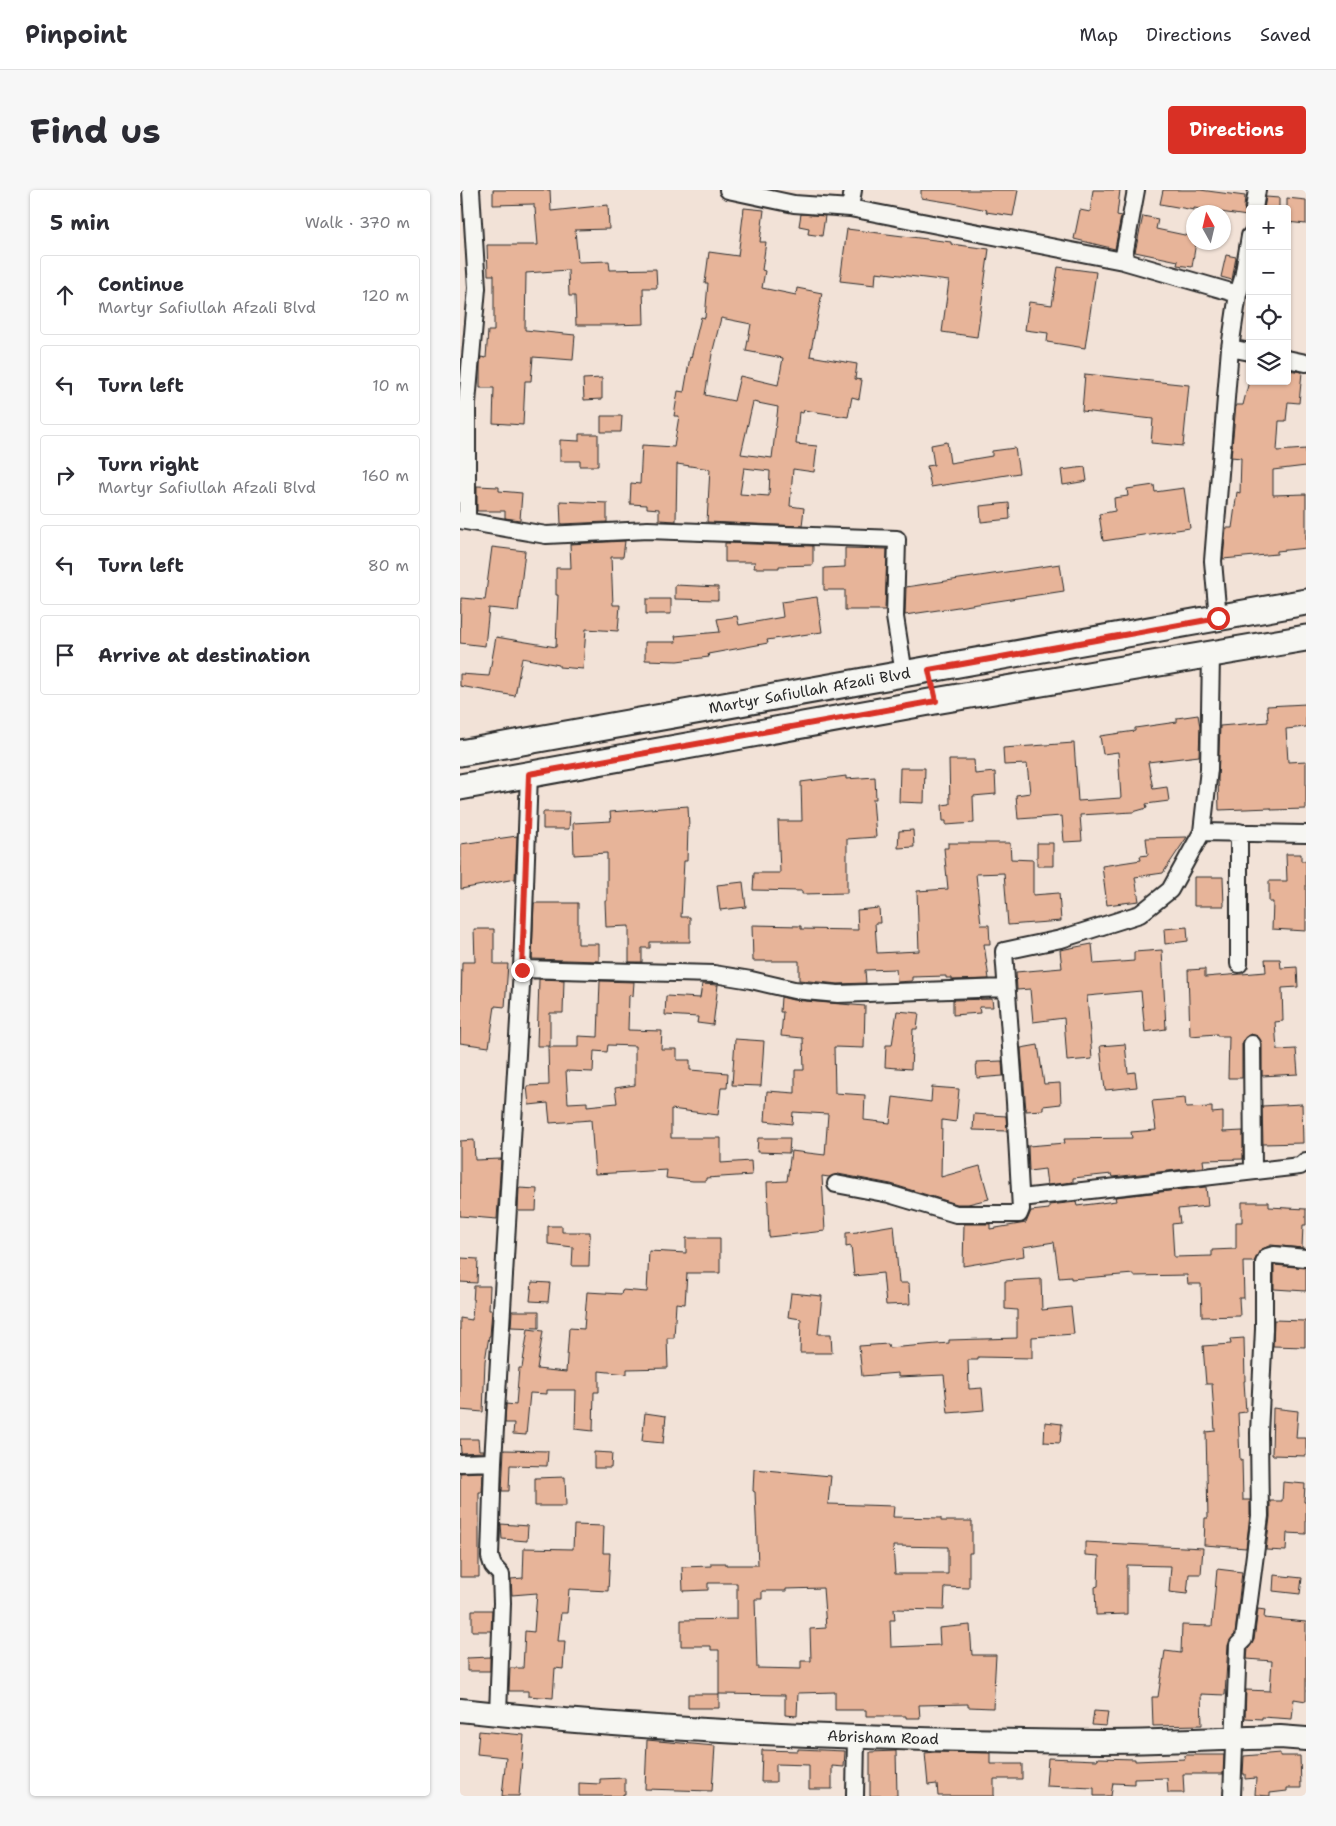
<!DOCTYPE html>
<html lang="en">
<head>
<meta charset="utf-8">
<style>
	:root { --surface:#fff; --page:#f7f7f7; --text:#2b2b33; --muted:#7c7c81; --line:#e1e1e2; --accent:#d93025 }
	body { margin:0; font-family:"Shantell Sans",sans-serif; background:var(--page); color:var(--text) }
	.controls { position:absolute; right:15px; top:15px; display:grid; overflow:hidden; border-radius:5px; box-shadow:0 1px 4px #0004 }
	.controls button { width:45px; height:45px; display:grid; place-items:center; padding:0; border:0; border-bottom:1px solid var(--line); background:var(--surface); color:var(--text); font:25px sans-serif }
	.compass { position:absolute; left:726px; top:15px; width:45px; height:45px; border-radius:50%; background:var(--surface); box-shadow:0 1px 4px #0004; rotate:352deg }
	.stop { position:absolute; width:15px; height:15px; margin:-11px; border:4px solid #d93025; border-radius:50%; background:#fff }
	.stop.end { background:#d93025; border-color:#fff; box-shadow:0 1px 5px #0008 }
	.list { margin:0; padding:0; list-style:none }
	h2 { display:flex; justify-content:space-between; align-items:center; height:65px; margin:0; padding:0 20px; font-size:21px }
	h2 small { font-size:16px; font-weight:400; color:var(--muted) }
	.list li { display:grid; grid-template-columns:32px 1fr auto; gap:15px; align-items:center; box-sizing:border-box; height:80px; margin:0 10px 10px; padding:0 10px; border:1px solid var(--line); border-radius:5px }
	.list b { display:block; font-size:19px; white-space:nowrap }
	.list p { margin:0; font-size:16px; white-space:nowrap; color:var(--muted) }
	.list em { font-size:16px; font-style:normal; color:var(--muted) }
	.icon { flex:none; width:28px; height:28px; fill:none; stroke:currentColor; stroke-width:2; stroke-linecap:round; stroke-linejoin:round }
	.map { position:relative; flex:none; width:846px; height:1606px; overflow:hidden; border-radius:5px }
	header { display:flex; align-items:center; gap:30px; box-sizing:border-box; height:70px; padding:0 25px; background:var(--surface); border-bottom:1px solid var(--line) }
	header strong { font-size:24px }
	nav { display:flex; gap:28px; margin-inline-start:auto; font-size:18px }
	.intro { display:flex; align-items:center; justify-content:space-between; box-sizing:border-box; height:120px; padding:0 30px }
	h1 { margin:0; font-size:35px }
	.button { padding:12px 22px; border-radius:5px; background:var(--accent); color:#fff; font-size:18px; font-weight:700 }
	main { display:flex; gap:30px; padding:0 30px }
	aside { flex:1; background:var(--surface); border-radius:5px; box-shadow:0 1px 4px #0004 }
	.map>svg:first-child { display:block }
</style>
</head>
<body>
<header>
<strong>Pinpoint</strong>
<nav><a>Map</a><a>Directions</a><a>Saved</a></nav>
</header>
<div class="intro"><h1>Find us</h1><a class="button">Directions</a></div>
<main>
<aside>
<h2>5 min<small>Walk · 370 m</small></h2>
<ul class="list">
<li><svg class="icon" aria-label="ahead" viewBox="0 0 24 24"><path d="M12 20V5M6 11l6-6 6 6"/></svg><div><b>Continue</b><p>Martyr Safiullah Afzali Blvd</p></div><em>120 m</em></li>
<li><svg class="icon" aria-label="left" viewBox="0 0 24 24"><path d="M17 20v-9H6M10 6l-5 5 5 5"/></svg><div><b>Turn left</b></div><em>10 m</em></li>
<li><svg class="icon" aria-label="right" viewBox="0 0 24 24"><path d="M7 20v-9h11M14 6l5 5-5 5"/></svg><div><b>Turn right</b><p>Martyr Safiullah Afzali Blvd</p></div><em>160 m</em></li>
<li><svg class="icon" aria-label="left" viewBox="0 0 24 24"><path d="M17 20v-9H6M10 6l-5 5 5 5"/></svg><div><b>Turn left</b></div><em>80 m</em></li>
<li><svg class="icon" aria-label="arrive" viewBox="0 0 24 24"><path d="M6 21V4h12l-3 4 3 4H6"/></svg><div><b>Arrive at destination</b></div></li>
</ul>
</aside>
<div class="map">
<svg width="846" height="1606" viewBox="0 0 846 1606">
	<rect width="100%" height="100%" fill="#f2e2d7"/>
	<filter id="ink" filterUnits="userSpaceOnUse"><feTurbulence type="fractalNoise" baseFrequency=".02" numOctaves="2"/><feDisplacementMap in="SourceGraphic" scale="10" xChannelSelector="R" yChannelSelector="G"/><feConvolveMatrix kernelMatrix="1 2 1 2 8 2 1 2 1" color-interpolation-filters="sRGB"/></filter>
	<g filter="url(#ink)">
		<path fill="#e7b499" stroke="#2b2b2b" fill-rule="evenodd" d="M33,0H90L91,21L148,15L149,39L115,40L118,72L149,71L150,80L196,79L197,98H183L184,134L154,135H116L115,106H109L108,80L66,83L65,140L115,145L113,170L73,167L71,191H65L63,235L33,233L34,198H20V174L21,167L26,168L28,141H34V85H28L27,55H78L75,18H74V14L33,15Z
			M461,0H558L553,26L526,22L527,20L493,13L461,8Z
			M633,0H660L657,25L661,26L655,59L614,49L620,20L630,22Z
			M703,0H740L785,6L784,18L787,26L734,18V20L700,14Z
			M806,7L819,8V19H804Z
			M827,8L846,10V34L827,32Z
			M284,18L304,20L300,52H306L302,80L305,81L302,98L336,105L337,98L362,103L350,166L397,174L395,189L402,190L399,209L392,207L388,227L344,220L343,223L339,222L336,254L357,256L354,282L333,279L330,316L344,318L342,336L247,332L250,279L217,274L216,331L199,330V319L187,318V315L170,314L171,293L180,294L182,255L214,257L219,226H214L218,201L224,202L230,167L231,168L241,127L245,128L248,93H245L249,62L278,66ZM261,128L291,134L286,161L323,168L318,195L280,186L274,211L245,205L252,164ZM293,212L318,217L312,268L281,264ZM284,278L310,281L309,306L280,304Z
			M341,24L365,26L362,46L348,44L349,38L339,36Z
			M683,26L698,29L696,39L734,47V52H736L732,77L717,75L718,71L675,62Z
			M387,39L491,52V54L529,59L517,147L482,142L489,91L416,82L415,95L380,91Z
			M766,65L776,67L772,90L761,87Z
			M598,77L636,82L625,158L587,152L588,143L565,140L569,112L592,115Z
			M827,180L842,182L839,213L828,212L826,231H819L817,261L846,259V276L813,280V305L846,304V358L817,361V364L763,369L766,338H772L777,302L780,303L781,268L771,267L776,215H783L789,191H827Z
			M625,184L729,195L723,256L691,253L693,229L622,221Z
			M142,188V209L124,210L123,189Z
			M141,226H162L161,242H141Z
			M119,244H138V276H120V271H100V250L119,251Z
			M487,252L490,273L532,266V261L555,258L559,283L471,297L467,276L474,275L471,255Z
			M625,277L627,291L603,295L601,280Z
			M694,295L695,302L724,298L730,338L643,351L639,324L655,321L654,308L668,306L667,299Z
			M17,296L39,297V301L62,303L60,330L45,328V321H17Z
			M100,311L147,313V332L101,334Z
			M549,313L550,329L521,332L520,316Z
			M165,351L163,367H151L153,415H160L158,441L126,439L123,479L99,477V475L62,468L55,506L0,496V484L29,486L36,447L96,457L98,405H96V378H111L110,354Z
			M265,353L353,356V375L319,376V378H294L295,372H265Z
			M32,357L65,361L58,421L29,418L25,456L0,453L1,408L25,410Z
			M385,358L427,359L425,420H385V400H364V378L385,377Z
			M600,374L604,401L445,425L446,397Z
			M215,395L258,397V410L215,409Z
			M357,407L362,442L307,450L308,453L248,464L249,467L217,471L185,470V452H216L215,446L260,442L257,429L277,426L279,435L323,427L321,412Z
			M186,409H211V424H186Z
			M846,514V537L826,539L828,572L846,571V619L811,620V618L759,620L758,589L760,536L808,532L807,516Z
			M738,525L740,537L739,566L688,572L693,599L707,597L709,611L686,614L687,618L673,622L620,625L622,651L604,652L602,626L558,629L556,605L570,603L567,574L544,575L543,558L614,553L618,611L661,608L658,562L643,564L640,546L675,541V538L717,532V528Z
			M489,570H514L515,584L535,582L536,604L513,606L514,633L486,635V631H483L482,615L490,614Z
			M440,578H465L464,613L439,612Z
			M386,586V589L415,587L416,609H413L416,647L387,649V703L342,704V701L293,700L294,683H320L318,631H342L341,592Z
			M228,616L229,637H228L227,671H224L221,727H230V752H190V758H182V772H169V736L146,737L145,711H147V663L114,665L113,633L151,631L150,622Z
			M83,622H110L109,639H83Z
			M453,640L454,657L438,658L439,641Z
			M57,646L55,689L1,699V654Z
			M727,647L703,683L675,687L679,711L647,715L642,676L681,670L680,666L688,665L686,648Z
			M488,653H550L551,669L573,670V705L599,703L601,731L548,735L544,683L516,684L521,735H529L530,754H524L529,789L492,790V788H486V786L452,787V791L437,792L436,779L405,780L406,793L378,794L339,790V771H293L292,735L341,736V739L398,740L397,720L419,718L420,733H415L417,763L459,761L457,701L488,699L484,658H488Z
			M577,653H593V676H577Z
			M826,664H841V671H846V741L812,739L813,712H809V691H827Z
			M734,687H763L764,716H734Z
			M283,692L286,717L260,720L257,695Z
			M74,713H118V754H139V771L72,769Z
			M727,737L728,751L705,754L704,739Z
			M14,739H34V774H48L45,817L35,816L29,857L0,853L2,772H15Z
			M632,754L634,774L674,771V762L702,760L706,839L685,842L681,801L627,806L632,869L607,871L604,828L573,832L570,799L557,800L556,782L602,778L600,760Z
			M805,769H820L821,778L837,777L838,797L822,798L823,831L815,832L817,860L836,859L838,884L802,886V853L797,846L791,844L787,846L782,854V888H768L769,846H757V844L730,846L728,780L745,779V787L806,782Z
			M79,789L104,790L103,823H90V856H77Z
			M140,791L174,792L173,806L169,805L168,840L202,841L201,859H217V870H230V880L268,883L267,898H261L258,925L211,919V948H261V973L291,971L292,985L246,988V991H233L206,988L207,980L135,984L131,930L90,933L88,913L69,915L67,896L89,895L88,857H118V846L138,847ZM148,855L175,856V895L155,898L157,913L127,916V912L108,913L106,881L133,882L134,861L147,862Z
			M242,794L258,795L253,835L237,833L238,827L205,825L206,806L240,808Z
			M321,807L333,810L405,816L404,858L374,857L375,903L405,905L404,930L430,933L433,907L471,912L472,897L499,899L496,932L482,930L481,987L520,976L529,1009L508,1014H497L431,994L378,984L369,987L362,986L365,1041L309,1047L307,992L327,991L331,961L365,965L368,924L333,922L332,934L305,931L307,901L335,903V880H344L343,848L321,846L323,822H320Z
			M532,809L533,817H519L520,823L493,825V810Z
			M437,821L459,823L457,839H453L451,879L425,877L426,855H432Z
			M275,849L304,851L301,896L272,895Z
			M665,854L668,883L675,882L677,897L645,900L640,856Z
			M578,855L584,894L600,893L601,914L583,916V920L566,921L561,858Z
			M542,871L543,886L517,888L516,872Z
			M725,908L726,918L752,917V923L763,922V942L783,941V969L743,970L744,977L653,987L652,984L613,988V992L587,995L585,979L569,981L568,956L605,953L604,949L672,948L671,942L696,940L692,911Z
			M842,914L843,953L803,954L802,916Z
			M514,924L546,926L547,941L513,940Z
			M298,948H330L329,963L297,962Z
			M14,950L15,970L41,969L37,1029L0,1026V951Z
			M746,997L748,1016L718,1019L720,1033L712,1034L714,1067L752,1066V1060L776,1059V1032H782V1012H809V1017L846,1019V1035H843L842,1058L811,1055L800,1060L794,1072H783L784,1108H779L780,1126L742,1127L741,1094H728L727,1085L674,1086V1084L611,1089V1087L599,1088L594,1052L563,1057L564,1066L503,1076L504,1034H530V1039L566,1033L571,1021L589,1019V1015L616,1012L617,1016L656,1011L655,1007Z
			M59,998L77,999L76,1021H58Z
			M434,1035L439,1093H449L450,1114L426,1115L423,1083L394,1086L391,1056L386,1057V1043L398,1042V1041Z
			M88,1036H102V1042H130L129,1076H112L113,1057L88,1054Z
			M226,1048H260V1083H227L225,1114L216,1113L214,1148H207L208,1178L167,1179V1184L139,1181V1202H134L133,1241L115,1239L116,1200H87V1204L70,1203L66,1245L53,1244L54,1233H45L46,1214L56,1215L59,1178H62L68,1139L83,1141L77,1179L106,1182L109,1138L124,1139L127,1102L161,1104L162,1100L187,1102L189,1061L226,1063Z
			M1,1068L18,1069L17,1093L0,1092Z
			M814,1075L846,1078V1101L814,1099Z
			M581,1089L582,1120L611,1117L614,1144L572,1147V1168L518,1167V1170H508L509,1199L522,1198L524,1220L488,1223L484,1185L438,1187V1183L402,1186L399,1156L428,1154L429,1158L489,1153V1150L557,1148V1120L545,1119V1091Z
			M72,1092L90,1093L88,1112L70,1111Z
			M14,1096H30L29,1120H32L30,1146H29L25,1171L23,1222L0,1220V1128L12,1130Z
			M331,1103L362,1106L358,1144H371L372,1163H340L341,1129L328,1127Z
			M52,1121H79V1138L51,1137Z
			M814,1130L845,1131V1157L813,1156Z
			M784,1148L785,1191H784L786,1222L778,1223L780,1270H782L783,1310H790V1325L786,1358L744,1355L745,1328H748L746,1242L755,1241L752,1194H746L743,1156L771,1154L770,1149Z
			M813,1218L838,1221L836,1248H846V1266L812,1265Z
			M185,1223L206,1226L203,1253L182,1251Z
			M585,1232L602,1234L600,1253L584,1252Z
			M0,1249H18L19,1260H24V1262L1,1263Z
			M44,1260L88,1261L87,1276L50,1275L49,1301H42Z
			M134,1262L152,1263L151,1278H134Z
			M294,1279L371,1286L368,1314L434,1316L433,1327L481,1328V1331H512V1363H509V1398L485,1397L484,1420L434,1419L435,1430H430L431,1457L480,1455L479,1438L510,1435L512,1465H536L533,1518L508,1517V1514L459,1515L460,1528H446V1526H406V1520H375V1502L338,1503L337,1526L325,1525V1505L259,1504V1460H251V1456H221V1430L277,1429V1393H248V1400L223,1401L222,1377L251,1376V1373H266V1375H298L295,1302L293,1301ZM433,1356L488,1357V1384H435ZM363,1398L366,1438L350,1439L351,1471H341V1479L297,1478L295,1409H302V1401H326V1399Z
			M23,1282L22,1302H19V1387H0V1283Z
			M105,1287L106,1316H75V1288Z
			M823,1292L845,1294L844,1312H846V1344L827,1343L826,1361L806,1360L810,1327V1311H822Z
			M41,1334L68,1336L67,1351L42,1349Z
			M114,1335L144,1336L143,1363H150L148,1401L109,1399L107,1423H101L98,1451H105L103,1479L95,1478L93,1508L68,1506V1501H49L50,1478H63L65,1441L74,1442L77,1403L52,1405L51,1389L63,1388L64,1358L113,1359Z
			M625,1352L743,1358L741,1384H729L727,1404L709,1402L711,1376L667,1375V1424L636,1425L635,1397L638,1396L639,1366L625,1365Z
			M757,1379L782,1382L775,1444L768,1455L765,1505L741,1504L742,1535L693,1536L692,1507H698L705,1461L721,1463L722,1435L752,1436Z
			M814,1385L842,1388L840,1404L813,1401Z
			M798,1419L805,1420L804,1428L846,1432V1511L834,1509L832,1529L802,1527V1529L785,1528L786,1500L810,1501L812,1471L787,1469L788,1459L794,1450Z
			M12,1420H32L31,1441H12Z
			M30,1467V1481H7V1468Z
			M228,1504H259V1518H228Z
			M634,1521L648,1522L646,1536L632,1535Z
			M19,1541L64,1545L59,1606H42L46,1567L17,1564Z
			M187,1550L255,1556L252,1601L185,1599Z
			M338,1559L385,1561L384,1577L372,1576V1599H349V1575L316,1574V1592H301L302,1560L338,1561Z
			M436,1561L437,1606H410V1562Z
			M475,1562L530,1563V1574H562V1589H534V1606H478L477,1594L468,1595L465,1563Z
			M820,1563V1566H840L841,1598H827V1601L810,1603V1606L795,1605L796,1588L785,1589V1584H783L784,1566Z
			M725,1565H764L763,1584H723L724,1603H708L707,1588L674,1589V1594L653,1593L651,1606H634V1598L586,1596L588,1568L637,1570L638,1568L675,1569V1571L725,1569Z
			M165,1588V1604H163V1606H119V1593L140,1594V1589Z"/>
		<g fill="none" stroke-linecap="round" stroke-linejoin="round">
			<defs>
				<path id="minor" d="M268,0L334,14L390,18L663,71L778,104
					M390,18L393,0
					M794,19L797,0
					M663,71L676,0
					M770,158L790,162
					M827,169L846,173
					M0,330L86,345L188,340L437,349L435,427L444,484
					M7,330V213L17,98L11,0
					M758,428L753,371L770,158L778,104L783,88L790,46
					M742,642L846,644
					M779,774V642
					M62,779L254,784L291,790L334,800L378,804L546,798
					M792,854L793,981
					M376,994L429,1004L496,1024H559L561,1019L555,912L544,762V761L601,749L680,724L710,700L742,642L749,579L751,465
					M561,1008L840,976L846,971
					M0,1273L33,1272
					M38,1524L42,1413L41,1385L33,1376L30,1367L33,1272L62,779L69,584
					M395,1606L396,1546
					M772,1606L778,1455L784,1449L800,1326L799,1243L804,1139V1073L807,1067L814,1065L846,1068"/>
				<g id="secondary">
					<path id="s1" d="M0,1520C213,1543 428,1550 642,1552C701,1552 761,1549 820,1547L846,1549"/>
				</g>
				<g id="primary">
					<path id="s2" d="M0,563L846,412"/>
					<path d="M0,597L475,511L846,448"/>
				</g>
			</defs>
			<use href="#minor" stroke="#2b2b2b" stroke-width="20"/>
			<use href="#secondary" stroke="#2b2b2b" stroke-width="26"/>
			<use href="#primary" stroke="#2b2b2b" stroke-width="29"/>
			<use href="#minor" stroke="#f6f6f2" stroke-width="16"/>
			<use href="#secondary" stroke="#f6f6f2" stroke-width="22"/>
			<use href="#primary" stroke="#f6f6f2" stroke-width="25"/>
		</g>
	</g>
	<g fill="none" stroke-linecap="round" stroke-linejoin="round" filter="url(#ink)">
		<path stroke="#d93025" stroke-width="6" d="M62,780L69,584L476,511L469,480L758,428"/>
	</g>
	<g text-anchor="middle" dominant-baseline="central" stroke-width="4.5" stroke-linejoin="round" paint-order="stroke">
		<g font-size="15" fill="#2b2b2b" stroke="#f6f6f2">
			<text stroke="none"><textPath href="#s2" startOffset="355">Martyr Safiullah Afzali Blvd</textPath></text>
			<text stroke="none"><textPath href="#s1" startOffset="424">Abrisham Road</textPath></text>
		</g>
	</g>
</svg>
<div class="controls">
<button>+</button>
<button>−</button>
<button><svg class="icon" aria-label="locate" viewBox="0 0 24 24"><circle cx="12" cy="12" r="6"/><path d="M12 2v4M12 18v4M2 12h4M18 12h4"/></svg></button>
<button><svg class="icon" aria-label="layers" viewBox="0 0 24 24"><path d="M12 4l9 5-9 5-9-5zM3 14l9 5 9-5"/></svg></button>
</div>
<svg class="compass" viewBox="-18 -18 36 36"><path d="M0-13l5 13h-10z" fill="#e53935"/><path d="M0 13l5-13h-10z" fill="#7c7c81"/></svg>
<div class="stop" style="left:758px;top:428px"></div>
<div class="stop end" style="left:62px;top:780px"></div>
</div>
</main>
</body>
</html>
